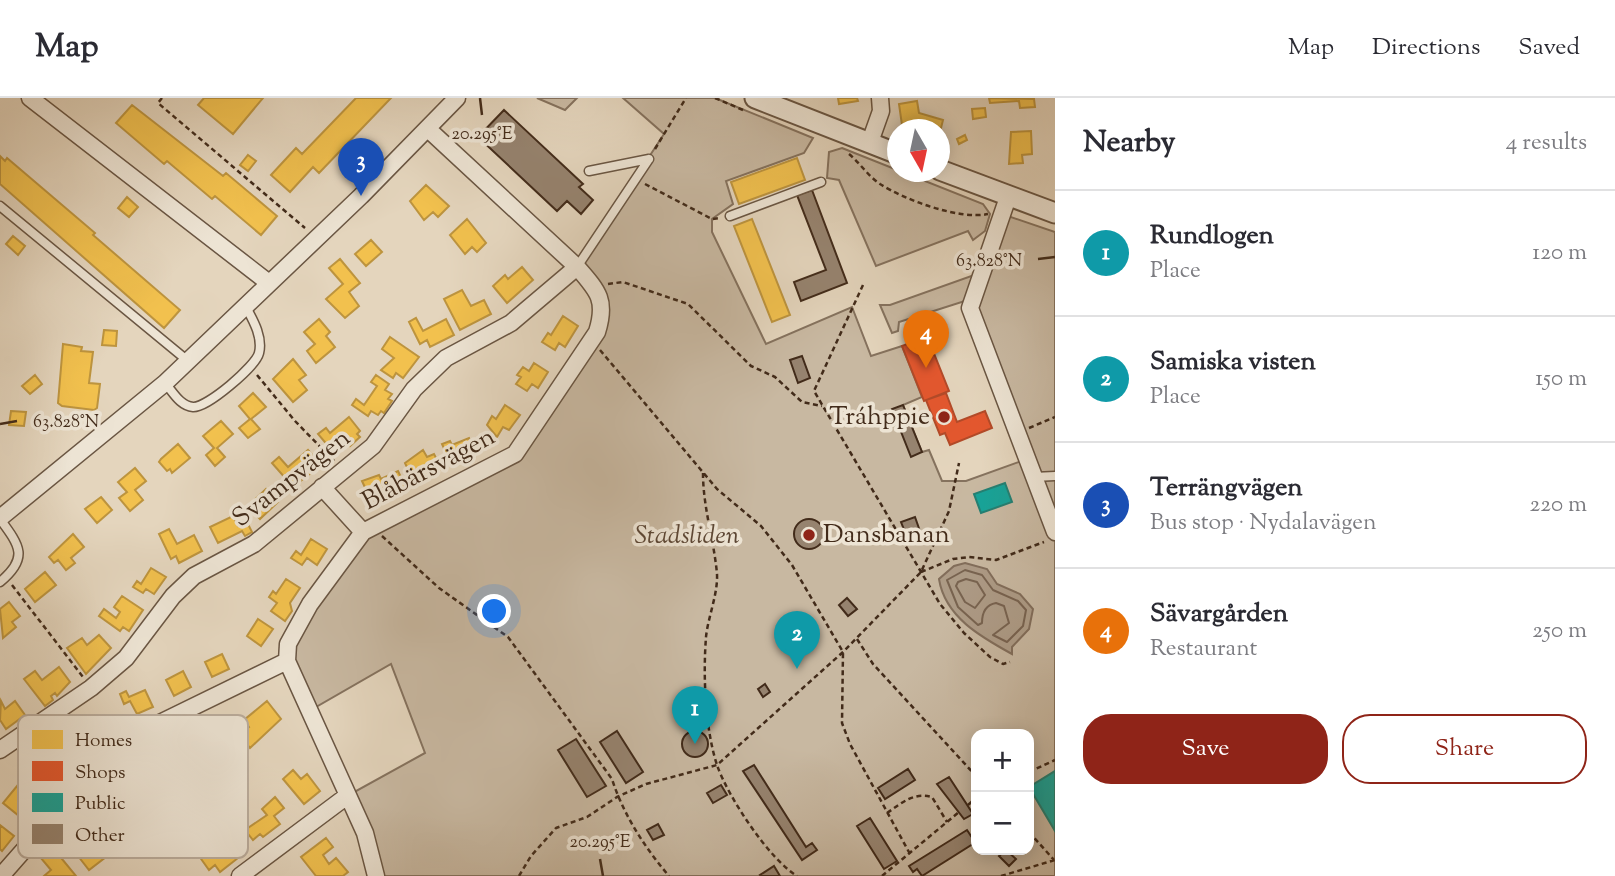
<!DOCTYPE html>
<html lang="en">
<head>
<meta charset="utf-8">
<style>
	:root { --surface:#fff; --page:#f7f7f7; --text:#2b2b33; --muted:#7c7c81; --line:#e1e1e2; --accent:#8f2418 }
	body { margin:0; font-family:"Sorts Mill Goudy",serif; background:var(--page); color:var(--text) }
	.controls { position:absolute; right:21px; bottom:21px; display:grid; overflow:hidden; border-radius:14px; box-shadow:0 4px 18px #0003 }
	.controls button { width:63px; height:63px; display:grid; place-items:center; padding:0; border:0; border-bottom:2px solid var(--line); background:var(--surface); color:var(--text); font:35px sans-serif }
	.compass { position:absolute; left:887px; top:21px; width:63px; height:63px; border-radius:50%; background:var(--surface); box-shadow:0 4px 18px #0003; rotate:171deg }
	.you { position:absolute; left:495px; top:514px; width:24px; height:24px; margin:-18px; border:5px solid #fff; border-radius:50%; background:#1a73e8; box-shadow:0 0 0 10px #1a73e833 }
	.badge { display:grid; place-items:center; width:46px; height:46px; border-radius:50%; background:var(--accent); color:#fff; font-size:23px; font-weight:700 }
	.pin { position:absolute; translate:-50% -58px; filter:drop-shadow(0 2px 4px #0008) }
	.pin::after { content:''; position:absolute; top:37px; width:24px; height:21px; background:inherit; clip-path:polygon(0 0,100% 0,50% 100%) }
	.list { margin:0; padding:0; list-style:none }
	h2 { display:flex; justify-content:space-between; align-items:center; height:91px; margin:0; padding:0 28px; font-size:30px }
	h2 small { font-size:23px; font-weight:400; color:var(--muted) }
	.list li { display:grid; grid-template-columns:46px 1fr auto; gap:21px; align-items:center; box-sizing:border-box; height:126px; padding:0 28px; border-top:2px solid var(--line) }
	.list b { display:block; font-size:26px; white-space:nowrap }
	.list p { margin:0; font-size:23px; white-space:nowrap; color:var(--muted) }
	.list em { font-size:23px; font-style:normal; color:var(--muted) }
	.actions { display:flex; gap:14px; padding:21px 28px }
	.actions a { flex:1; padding:16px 0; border:2px solid var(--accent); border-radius:28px; text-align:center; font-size:24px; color:var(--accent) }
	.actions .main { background:var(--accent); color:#fff }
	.map { position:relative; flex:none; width:1055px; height:778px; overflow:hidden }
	header { display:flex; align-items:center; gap:42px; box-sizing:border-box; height:98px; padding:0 35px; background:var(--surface); border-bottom:2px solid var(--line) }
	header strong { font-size:33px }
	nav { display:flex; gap:38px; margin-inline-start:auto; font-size:24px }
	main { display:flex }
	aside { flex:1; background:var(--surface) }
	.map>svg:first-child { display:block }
</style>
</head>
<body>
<header>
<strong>Map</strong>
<nav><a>Map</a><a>Directions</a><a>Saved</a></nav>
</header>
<main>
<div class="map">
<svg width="1055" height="778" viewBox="0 0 1055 778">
	<rect width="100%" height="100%" fill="#e4d5bd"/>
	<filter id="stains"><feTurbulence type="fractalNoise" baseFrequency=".00286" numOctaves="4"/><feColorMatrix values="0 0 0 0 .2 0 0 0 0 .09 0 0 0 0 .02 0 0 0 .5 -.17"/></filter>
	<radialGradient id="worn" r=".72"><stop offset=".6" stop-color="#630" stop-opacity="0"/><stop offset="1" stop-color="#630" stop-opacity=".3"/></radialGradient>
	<path fill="#c8b8a1" stroke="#85725e" stroke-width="2" fill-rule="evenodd" d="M537,0H577L565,12Z
		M623,0H715L813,40L804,55L726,83L733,106L712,121V134L766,246L852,209L871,258L902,248L922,299L903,307L922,354L929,352L942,383H966L1027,361L971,201L899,224L898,233L892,235L880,207H890L980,175L1002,116L1055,134V778H376L347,698L425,655L391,566L309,613L288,546L363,434L515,356L603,213L577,169L664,36ZM976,636H1029V752H976Z
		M842,50L983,106L990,116L985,133L973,142L968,133L876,168L839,82L827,80L829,54Z"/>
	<path fill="#ad9b86" stroke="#826e5b" stroke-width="2" d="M965,465L987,471L997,486L1020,496L1033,511L1029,531L1012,549V556C981,539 945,519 939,481L954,468Z"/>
	<path fill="#f2c14e" stroke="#bd943e" stroke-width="2" d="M204,0H263L233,36L198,7Z
		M356,0H391L319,75L313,69L290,94L271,77L296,50L302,56Z
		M838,0H857L858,3L839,6Z
		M989,0L1034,1L1035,9L1020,10L1019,3L990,5Z
		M917,3L919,15L943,22L940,34V32H905L906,26L902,27L899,6Z
		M132,7L223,78L226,75L277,118L261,137L215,98L212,101L167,63L164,66L116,25Z
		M985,10L986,19L973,21L972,11Z
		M1031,33L1032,56L1022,57L1023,65L1009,66L1011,34Z
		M965,37L967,42L959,46L957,41Z
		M248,57L256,63L248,73L240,67Z
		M0,58L5,63L7,60L95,135L93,137L180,212L164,230L0,86Z
		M797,60L805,82L739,106L731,84Z
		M426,87L449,108L438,119L433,114L424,122L410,103Z
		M127,99L138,109L129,119L118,110Z
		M467,121L486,145L477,154L472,149L465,156L450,137Z
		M752,121L790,217L772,224L734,128Z
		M13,138L25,148L18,157L6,146Z
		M371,142L382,154L366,168L355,156Z
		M340,161L360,185L349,194L359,208L345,220L326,201L343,186L329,170Z
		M522,169L533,182L507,205L493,188L505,177L508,181Z
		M462,192L471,208L484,202L491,216L460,232L444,201Z
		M563,218L578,228L565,249L559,245L555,252L542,244L548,235L551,237Z
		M416,220L423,233L446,221L454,237L430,249L427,242L420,246L409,224Z
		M319,221L330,234L326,238L335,249L316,265L307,253L315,246L304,234Z
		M104,232L117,233L116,248L102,247Z
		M390,239L419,259L403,280L396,275L393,280L381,272L394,260L382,251Z
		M63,246L82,249L81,253L93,254L89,285L100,286L97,310L94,312L62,308L58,305Z
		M293,261L306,277L299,282L307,292L293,304L273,281Z
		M534,265L548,274L538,290L532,286L527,293L516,286L521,279L517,277L523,269L529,273Z
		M35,277L42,286L30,296L22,288Z
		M376,277L389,286L385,292L392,296L388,301L392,303L384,315L381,313L378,317L371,313L368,318L352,307L356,301L364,307L377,288L371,284Z
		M253,295L266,309L251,321L260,331L248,340L239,330L250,321L239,308Z
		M505,307L520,317L509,332L503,329L497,339L487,327L492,318L496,321Z
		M11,313L26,314L24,328L9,327Z
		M349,319L360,333L357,336L360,339L350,348L346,344L334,355L318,336L326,330L330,335Z
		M221,323L233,336L217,350L225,359L215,368L206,357L214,350L203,338Z
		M469,340L476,355L459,363L456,357L449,361L442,346L450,343L452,347Z
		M178,346L190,360L172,375L170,371L167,373L159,364L161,361Z
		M308,352L321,367L293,389L272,365L279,359L288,369Z
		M423,352L427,359L434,356L442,371L425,380L421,373L411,378L405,365Z
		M135,370L146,383L135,392L143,402L130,413L119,400L127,394L118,384Z
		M398,373L406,390L386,400L382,390L368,396L362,383L379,377L381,381Z
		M266,391L278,404L260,421L248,408Z
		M101,399L112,412L97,425L85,411Z
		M233,418L238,428L247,424L252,434L245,438L242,433L218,445L210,429Z
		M169,431L177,446L194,437L202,453L179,465L176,458L171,461L159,436Z
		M73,436L84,449L71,460L75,465L66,472L58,462L54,465L49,459Z
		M311,441L327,451L317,467L307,460L302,467L291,460L296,453L301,457Z
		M151,470L166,479L154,496L146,491L143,495L133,489L137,483L141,486Z
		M45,474L56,487L35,504L25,491Z
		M286,481L300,490L290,505L292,513L285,523L271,513L277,505L269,499L273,493L276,496Z
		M122,498L143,512L129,533L123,529L120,533L99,518L104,511L116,520L120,514L114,509Z
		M9,504L20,518L12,524L16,529L3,540L0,511Z
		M258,521L273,531L261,548L247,538Z
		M99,537L111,550L86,576L67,550L82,540L87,547Z
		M222,556L229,571L212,579L205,564Z
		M59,569L70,584L57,598L55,595L51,598L53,602L45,608L24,581L35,573L42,582Z
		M183,573L191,589L174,598L166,582Z
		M145,592L153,609L137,616L130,603L124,606L120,596L126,593L129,599Z
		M1,603L5,611L15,603L25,617L6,631L0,622Z
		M267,603L281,621L250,650L239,637L249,629L244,622Z
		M293,672L301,681L307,676L320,693L304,706L283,681Z
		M17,688L24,695L28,690L42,701L24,722L3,705Z
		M275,699L284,710L274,718L280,726L263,739L260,736L253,742L245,732L267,717L262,711Z
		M0,727L14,738L2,753L0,751Z
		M231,733L243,749L234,756L238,760L220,774L215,767L209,772L199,758L206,753L210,758L226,746L222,740Z
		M102,735L115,752L89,772L78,758V753Z
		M326,740L333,749L323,757L329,766L336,760L348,774L343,778H316L301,759Z
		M55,748L64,759L62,761L76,778H44L51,772L40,759Z"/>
	<path fill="#e4572e" stroke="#b34a28" stroke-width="2" d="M927,238L949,293L924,303L902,248Z
		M946,295L957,324L985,313L992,330L950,347L945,335L940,337L926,302Z"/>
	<path fill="#17a398" stroke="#247f72" stroke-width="2" d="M1005,385L1012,404L981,415L974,396Z
		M1055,673V733L1029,689Z"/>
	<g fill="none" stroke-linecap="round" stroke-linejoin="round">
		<path stroke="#786350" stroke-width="2" d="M965,472L982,477L993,492L1018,503L1026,512L1023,528L1007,544L993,537L1009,525L1004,508L996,505C985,507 982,516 982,525L978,527L958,509L947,482Z
			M966,481L977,484L985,497L975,510L965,504L956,488L958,484Z"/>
	</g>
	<path fill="#96836f" stroke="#422b1a" stroke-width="2" d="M504,12L583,86L579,89L593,102L581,116L567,103L557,113L478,39Z
		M812,92L847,185L801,203L794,184L826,172L797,97Z
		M802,258L810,280L798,285L790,262Z
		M903,307L922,354L911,359L892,311Z
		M915,419L922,439L909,444L901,424Z
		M794 436a15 15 0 1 1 30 0a15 15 0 1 1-30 0Z
		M847,500L857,511L848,518L839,507Z
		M765,586L770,594L763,599L758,591Z
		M682 646a13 13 0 1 1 26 0a13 13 0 1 1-26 0Z
		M617,633L643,674L626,685L600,644Z
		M576,641L606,688L587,699L558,652Z
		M754,667L806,749L812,745L817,752L802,762L743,673Z
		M908,671L915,682L885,701L878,690Z
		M949,679L973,716L964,721L937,686Z
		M721,687L727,697L713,705L707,695Z
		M870,720L897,763L884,771L857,728Z
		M658,726L664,737L653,742L647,732Z
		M967,732L971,738L975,735L976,744L922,778L917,771L913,774L909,768Z
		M1006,752L1016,761L1009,768L999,758Z
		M774,768L780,778H761L760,777Z"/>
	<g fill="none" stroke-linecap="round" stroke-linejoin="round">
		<defs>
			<path id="service" d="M589,73L649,61
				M0,108L188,263
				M730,118L821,84
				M577,169L649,61
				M165,285C173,294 180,308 193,309C207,310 256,268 259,255C263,239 253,222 246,209
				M1034,379L1055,378
				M0,421C20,448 29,460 0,484
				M86,681L109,695L161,656L150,630"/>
			<path id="minor" d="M30,0L269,185
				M870,44L881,13L880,0
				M1008,99L970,210L1055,434
				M322,389L363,434
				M0,420L165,285L361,98L457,0
				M0,652L91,590L126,560L173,498L194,478L254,446L373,348L414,291L446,260L511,225L577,169
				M1,778L117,646L287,563
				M240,778L347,698
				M376,778L365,735L287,563L288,546L310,506L363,434L515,356L597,234C607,202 598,193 577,169L429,32"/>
			<path id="tertiary" d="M755,0L898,56
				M940,72L1055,115"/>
		</defs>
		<use href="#service" stroke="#6a5643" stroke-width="11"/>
		<use href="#minor" stroke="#6a5643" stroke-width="19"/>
		<use href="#tertiary" stroke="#6a5643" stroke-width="23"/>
		<path stroke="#422b1a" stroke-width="2.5" stroke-dasharray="5 3.5" stroke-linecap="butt" d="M162,0L158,5L305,130
			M715,0L743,12
			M655,51L686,0
			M849,56C860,65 868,78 880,86C905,102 959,122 988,116
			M905,74L928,83
			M645,86L712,121L720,120
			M608,186L623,184L688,206L751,268L775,279L802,304L822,308
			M863,187L814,293L940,506L964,535L990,559L1003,566L1010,564
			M600,252L717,391L761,428L792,467L843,554L842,625L850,646L910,756
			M257,277L295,323L334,363
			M1029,330L1055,319
			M703,375C703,410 714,442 717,476C718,496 708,519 706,539C703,578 705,630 717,667C728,699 769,761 797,778
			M382,438L439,490L508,539L612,681C623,716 645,750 669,778
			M921,474L953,461L969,459L996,462L1044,444
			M12,487L83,579
			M857,541L873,566L976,678
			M1029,674L1055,662
			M968,707L976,700
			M887,715C902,705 913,694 932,699L947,724
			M1029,734L1054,762
			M519,778L531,758L556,730L587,719L617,699L646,686L717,667L843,554L921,474L949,413L959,365
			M882,778L959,714
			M1001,778L1055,762"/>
		<use href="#service" stroke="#ede4d4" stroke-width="8"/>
		<use href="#minor" stroke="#ede4d4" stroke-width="16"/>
		<use href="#tertiary" stroke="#ede4d4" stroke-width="19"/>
	</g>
	<path fill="none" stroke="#422b1a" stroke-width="2.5" d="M480,0L482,17M1038,161L1055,159M0,326L17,323M600,761L603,778"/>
	<g fill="#8f2418" stroke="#ede4d4" stroke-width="2.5">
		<circle cx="944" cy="319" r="7"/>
		<circle cx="809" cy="437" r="7"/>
	</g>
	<g text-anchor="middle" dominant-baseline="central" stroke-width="7" stroke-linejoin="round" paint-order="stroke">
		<g font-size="26" fill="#422b1a" stroke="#ede4d4" text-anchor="end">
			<text x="930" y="319">Tráhppie</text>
			<text x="823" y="437" text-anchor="start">Dansbanan</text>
		</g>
		<g font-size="26" fill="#422b1a" stroke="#ede4d4">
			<text transform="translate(429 372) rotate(-28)">Blåbärsvägen</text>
			<text transform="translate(292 381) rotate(-38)">Svampvägen</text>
		</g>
		<g font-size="26" font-style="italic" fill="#5d4735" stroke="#ede4d4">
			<text x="687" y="438">Stadsliden</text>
		</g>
	</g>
	<rect x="18" y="617" width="230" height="143" rx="10" fill="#ede4d4" stroke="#baac9c" stroke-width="2"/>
	<rect x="32" y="632" width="31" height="19" fill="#f2c14e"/>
	<rect x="32" y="663" width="31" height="20" fill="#e4572e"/>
	<rect x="32" y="695" width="31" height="19" fill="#17a398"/>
	<rect x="32" y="726" width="31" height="20" fill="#96836f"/>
	<g font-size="19" fill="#422b1a">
		<text x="75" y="648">Homes</text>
		<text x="75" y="680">Shops</text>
		<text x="75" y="711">Public</text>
		<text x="75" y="743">Other</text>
	</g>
	<g font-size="18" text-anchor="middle" fill="#422b1a" stroke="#ede4d4" stroke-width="7" stroke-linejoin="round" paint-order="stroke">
		<text x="482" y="41">20.295°E</text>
		<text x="989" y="168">63.828°N</text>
		<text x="66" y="329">63.828°N</text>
		<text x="600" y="749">20.295°E</text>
	</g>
	<rect width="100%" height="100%" filter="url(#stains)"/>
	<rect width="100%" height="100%" fill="url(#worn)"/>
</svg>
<div class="controls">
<button>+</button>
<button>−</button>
</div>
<svg class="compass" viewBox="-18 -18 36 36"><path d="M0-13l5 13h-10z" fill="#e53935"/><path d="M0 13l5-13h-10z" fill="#7c7c81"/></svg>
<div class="you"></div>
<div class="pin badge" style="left:695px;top:646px;background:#0f9aa8">1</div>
<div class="pin badge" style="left:797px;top:571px;background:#0f9aa8">2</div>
<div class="pin badge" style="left:361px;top:98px;background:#1a4fb4">3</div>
<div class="pin badge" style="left:926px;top:270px;background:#e8710a">4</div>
</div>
<aside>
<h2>Nearby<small>4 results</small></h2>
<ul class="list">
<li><span class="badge" style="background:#0f9aa8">1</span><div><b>Rundlogen</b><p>Place</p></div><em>120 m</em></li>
<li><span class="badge" style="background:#0f9aa8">2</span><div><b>Samiska visten</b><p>Place</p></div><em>150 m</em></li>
<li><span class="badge" style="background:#1a4fb4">3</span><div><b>Terrängvägen</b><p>Bus stop · Nydalavägen</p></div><em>220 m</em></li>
<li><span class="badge" style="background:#e8710a">4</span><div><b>Sävargården</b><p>Restaurant</p></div><em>250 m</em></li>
</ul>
<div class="actions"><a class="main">Save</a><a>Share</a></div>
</aside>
</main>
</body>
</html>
